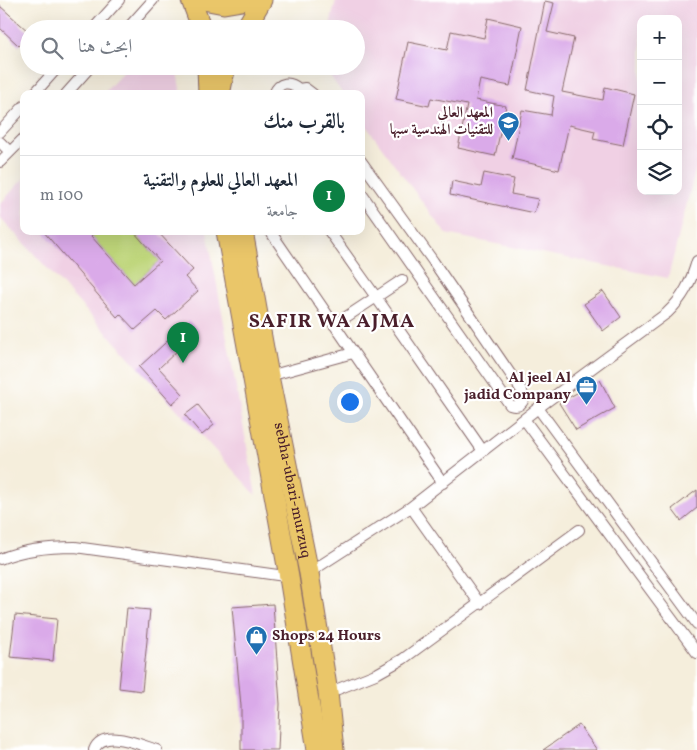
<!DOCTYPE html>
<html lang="ar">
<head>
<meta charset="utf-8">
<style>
	:root { --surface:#fff; --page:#f2f2f3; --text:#1f2937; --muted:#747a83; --line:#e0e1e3; --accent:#0b8043 }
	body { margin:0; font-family:Vollkorn,Amiri,serif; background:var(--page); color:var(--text); direction:rtl }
	.controls { position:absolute; right:15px; top:15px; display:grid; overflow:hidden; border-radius:10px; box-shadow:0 5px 20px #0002 }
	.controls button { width:45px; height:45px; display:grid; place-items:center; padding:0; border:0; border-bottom:1px solid var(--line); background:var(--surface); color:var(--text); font:25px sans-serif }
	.you { position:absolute; left:349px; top:401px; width:18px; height:18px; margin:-12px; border:4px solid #fff; border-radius:50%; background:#1a73e8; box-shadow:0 0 0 8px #1a73e833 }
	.badge { display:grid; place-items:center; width:32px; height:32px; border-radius:50%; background:var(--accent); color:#fff; font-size:16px; font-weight:700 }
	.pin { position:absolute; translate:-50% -41px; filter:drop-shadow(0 1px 2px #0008) }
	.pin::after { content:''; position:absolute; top:26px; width:18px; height:15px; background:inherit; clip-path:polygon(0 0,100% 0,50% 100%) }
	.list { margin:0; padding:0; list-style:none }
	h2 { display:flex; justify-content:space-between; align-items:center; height:65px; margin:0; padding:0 20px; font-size:21px }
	h2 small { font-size:16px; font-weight:400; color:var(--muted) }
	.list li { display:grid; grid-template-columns:32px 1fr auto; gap:15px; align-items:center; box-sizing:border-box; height:80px; padding:0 20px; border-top:1px solid var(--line) }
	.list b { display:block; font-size:19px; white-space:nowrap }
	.list p { margin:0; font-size:16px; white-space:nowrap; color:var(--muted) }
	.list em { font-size:16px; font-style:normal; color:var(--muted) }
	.icon { flex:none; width:28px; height:28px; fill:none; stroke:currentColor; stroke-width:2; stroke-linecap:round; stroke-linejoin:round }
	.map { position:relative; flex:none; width:697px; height:750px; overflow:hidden; direction:ltr }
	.search { position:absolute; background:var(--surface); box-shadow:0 5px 20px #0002; left:20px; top:20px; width:345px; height:55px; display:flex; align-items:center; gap:12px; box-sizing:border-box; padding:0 18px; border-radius:28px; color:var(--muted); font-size:19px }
	.panel { position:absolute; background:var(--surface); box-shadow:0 5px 20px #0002; left:20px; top:90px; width:345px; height:145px; border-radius:10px; direction:rtl }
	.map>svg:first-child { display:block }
</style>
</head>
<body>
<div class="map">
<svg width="697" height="750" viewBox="0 0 697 750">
	<rect width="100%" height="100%" fill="#fff"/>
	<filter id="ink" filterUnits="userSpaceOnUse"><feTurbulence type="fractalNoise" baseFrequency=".02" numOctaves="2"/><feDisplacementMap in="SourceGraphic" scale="10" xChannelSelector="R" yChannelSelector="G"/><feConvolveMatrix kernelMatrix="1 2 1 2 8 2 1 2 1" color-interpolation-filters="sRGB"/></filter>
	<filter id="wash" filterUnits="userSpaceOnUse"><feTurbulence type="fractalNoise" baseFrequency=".0096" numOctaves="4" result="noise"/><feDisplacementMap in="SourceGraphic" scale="20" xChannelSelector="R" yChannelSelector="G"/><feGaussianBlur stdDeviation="1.12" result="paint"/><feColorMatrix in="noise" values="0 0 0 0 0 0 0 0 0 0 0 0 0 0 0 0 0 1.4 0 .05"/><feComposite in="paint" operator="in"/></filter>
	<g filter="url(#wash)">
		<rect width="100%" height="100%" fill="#f5eedc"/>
		<path fill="#f0d0e4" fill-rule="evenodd" d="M336,0H697V163L668,278L446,234L361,119V94H343L323,66H356V29H329ZM641,19H678V191H641Z
			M129,66H176L181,94H103Z
			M24,178V231H207L256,495L0,217V204Z"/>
		<path fill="#bed579" stroke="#847a52" d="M96,231H133L160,261L134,284L91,236Z"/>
		<g id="blocks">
			<path fill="#daaae9" d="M545,1L554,3L547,32L574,38L562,92L603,100L605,87L634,94L623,145L593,139L595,131L569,125L559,170L512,159L522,110L551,115L554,96L527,90Z
				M0,6L29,32V35L19,46L0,28Z
				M488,18L522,26L510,86L480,80L476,100L506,106L495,156L458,148L467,105L431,98L429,106L396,99L408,42L447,50L451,31L484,38Z
				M484,173L514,179L511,194L538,199L534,213L450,195L452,181L481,187Z
				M43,231H96L91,236L134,284L160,261L133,231H157L193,270L185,277L198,291L166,320L157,311L135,330L120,314L117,317Z
				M603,291L621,317L603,331L584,304Z
				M189,321L198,331L159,368L183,394L172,404L139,367Z
				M600,380L615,408L576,430L559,403Z
				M198,405L214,425L202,435L185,415Z
				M697,490V508L681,521L672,509Z
				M273,604L280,704L278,750H241V706L232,607Z
				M127,608L150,610L142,691L119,688Z
				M15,615L57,619L53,661L10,657Z
				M579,725L597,750H543Z"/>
		</g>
	</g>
	<g filter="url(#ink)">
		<use href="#blocks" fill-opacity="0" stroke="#866769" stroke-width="1"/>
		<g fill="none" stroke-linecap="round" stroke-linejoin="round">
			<defs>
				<path id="street" d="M93,29L119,0
					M127,29L153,0
					M34,94L59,66
					M66,94L91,66
					M274,94C279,81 290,81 299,89
					M296,94L299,89L305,88L313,94
					M0,132L24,106
					M0,142L10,152
					M361,161L433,261L522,391L524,399C521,406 516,407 510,405L361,193
					M0,162L24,138
					M270,231L443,483
					M329,231L376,297L483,451
					M334,325L402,280
					M269,376L353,353
					M538,408L697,624
					M524,419L697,653
					M411,507L480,604
					M0,559C24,549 49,547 75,547L292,577
					M307,574L411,507L538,408L667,313C683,298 691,282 697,261
					M328,693L378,673L403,659L579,530
					M94,750C103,727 140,745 157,750"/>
				<g id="highway">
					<path d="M191,0L202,29"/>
					<path d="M203,0L224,4L248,0"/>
					<path d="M245,29L262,0"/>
					<path d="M207,66L208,94"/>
					<path d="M220,94L226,66"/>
					<path d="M226,231L289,577L317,750"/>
					<path id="s1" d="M243,231L269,376L309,573L328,693L334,750"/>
				</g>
			</defs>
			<use href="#street" stroke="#866769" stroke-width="12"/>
			<use href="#highway" stroke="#866769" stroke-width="21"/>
			<use href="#street" stroke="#fff" stroke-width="10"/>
			<use href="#highway" stroke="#eac669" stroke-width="19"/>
		</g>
	</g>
	<defs>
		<symbol id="university-pin" viewBox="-11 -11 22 30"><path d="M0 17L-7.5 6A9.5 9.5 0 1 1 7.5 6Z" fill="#1f6fb2" stroke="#fff"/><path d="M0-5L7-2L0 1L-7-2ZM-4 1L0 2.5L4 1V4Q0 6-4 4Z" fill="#fff"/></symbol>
		<symbol id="office-pin" viewBox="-11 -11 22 30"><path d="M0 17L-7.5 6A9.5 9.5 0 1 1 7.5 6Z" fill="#1f6fb2" stroke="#fff"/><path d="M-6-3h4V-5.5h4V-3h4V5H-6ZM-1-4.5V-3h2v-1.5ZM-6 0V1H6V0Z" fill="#fff"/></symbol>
		<symbol id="shop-pin" viewBox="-11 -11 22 30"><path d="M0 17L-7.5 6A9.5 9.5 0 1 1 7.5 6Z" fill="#1f6fb2" stroke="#fff"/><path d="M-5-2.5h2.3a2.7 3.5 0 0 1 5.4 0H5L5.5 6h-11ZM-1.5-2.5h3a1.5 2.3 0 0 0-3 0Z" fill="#fff"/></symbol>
	</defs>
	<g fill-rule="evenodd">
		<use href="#university-pin" x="496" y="110" width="25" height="34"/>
		<use href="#office-pin" x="574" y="374" width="25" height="34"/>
		<use href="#shop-pin" x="244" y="624" width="25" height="34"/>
	</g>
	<g text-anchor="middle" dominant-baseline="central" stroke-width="4.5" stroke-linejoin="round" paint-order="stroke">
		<g font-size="15" font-weight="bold" fill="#4a1f2b" stroke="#fff" text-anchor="end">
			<text x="493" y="113">المعهد العالي<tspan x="493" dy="17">للتقنيات الهندسية سبها</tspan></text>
			<text x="571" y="378">Al jeel Al<tspan x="571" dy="17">jadid Company</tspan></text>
			<text x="272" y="636" text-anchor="start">Shops 24 Hours</text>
		</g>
		<g font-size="15" fill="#4a1f2b" stroke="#fff">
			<text stroke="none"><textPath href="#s1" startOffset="264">sebha-ubari-murzuq</textPath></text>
		</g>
		<g font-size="20" font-weight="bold" letter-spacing="1" fill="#4a1f2b" stroke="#fff">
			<text x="332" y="322">SAFIR WA AJMA</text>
		</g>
	</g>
</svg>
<div class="controls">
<button>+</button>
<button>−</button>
<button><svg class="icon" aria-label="locate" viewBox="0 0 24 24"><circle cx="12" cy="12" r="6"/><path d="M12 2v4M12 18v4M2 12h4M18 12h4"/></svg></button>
<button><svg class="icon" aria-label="layers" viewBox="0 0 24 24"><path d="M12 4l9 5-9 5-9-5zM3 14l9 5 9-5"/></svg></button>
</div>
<div class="you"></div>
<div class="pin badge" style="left:183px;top:363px">1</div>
<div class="search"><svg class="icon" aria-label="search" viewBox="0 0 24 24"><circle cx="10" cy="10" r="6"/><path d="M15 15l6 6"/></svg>ابحث هنا</div>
<section class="panel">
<h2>بالقرب منك<small></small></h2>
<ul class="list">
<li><span class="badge">1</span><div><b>المعهد العالي للعلوم والتقنية</b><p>جامعة</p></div><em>100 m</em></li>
</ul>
</section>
</div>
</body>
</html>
